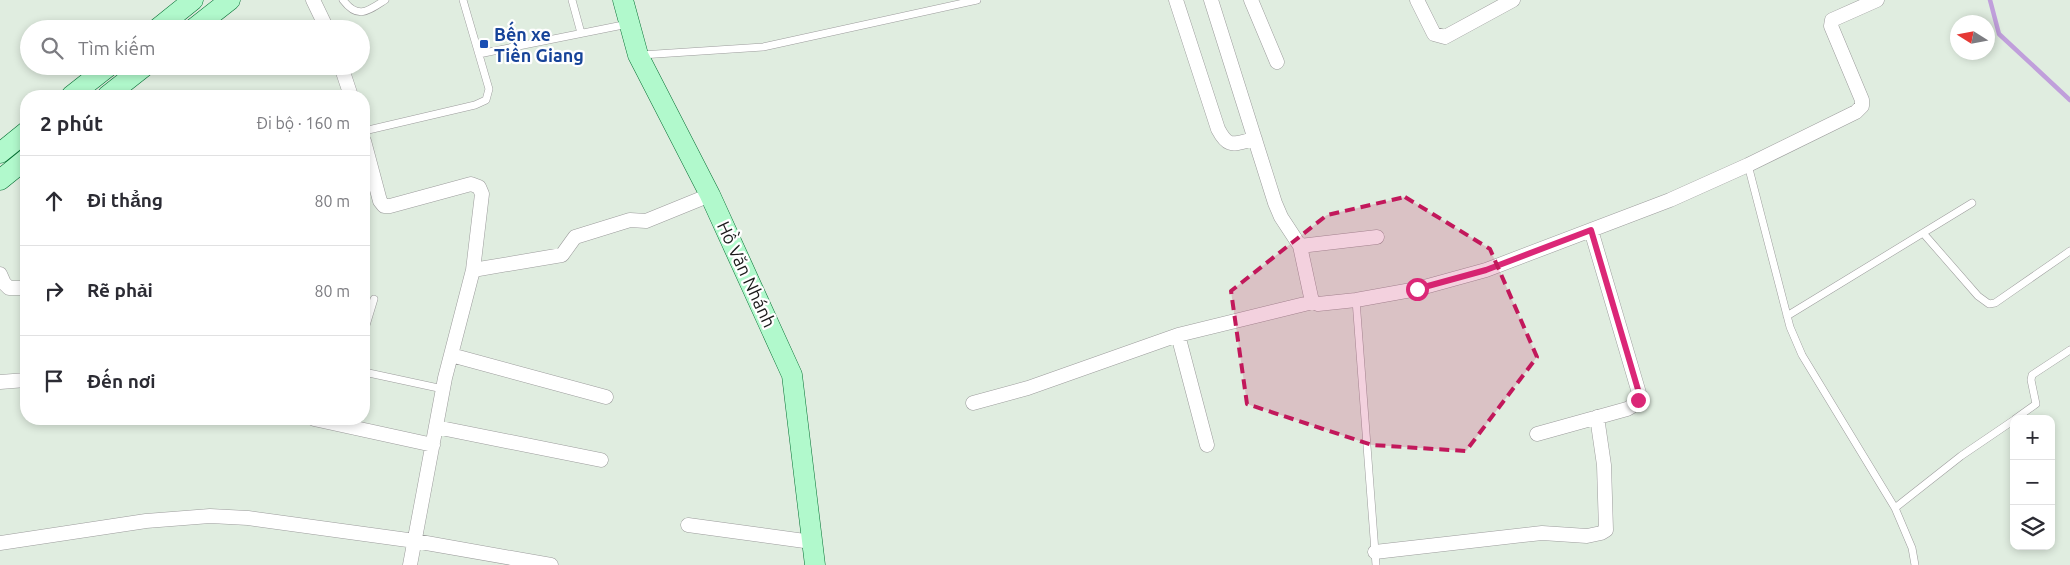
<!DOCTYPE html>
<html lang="vi">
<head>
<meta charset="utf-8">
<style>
	:root { --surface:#fff; --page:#f7f7f7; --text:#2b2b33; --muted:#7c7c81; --line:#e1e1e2 }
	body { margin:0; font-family:Ubuntu,sans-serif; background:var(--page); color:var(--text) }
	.controls { position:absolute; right:15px; bottom:15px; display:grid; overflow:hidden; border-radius:10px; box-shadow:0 2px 8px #0003 }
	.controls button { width:45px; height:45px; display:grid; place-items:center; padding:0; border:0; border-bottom:1px solid var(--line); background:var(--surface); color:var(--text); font:25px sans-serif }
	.compass { position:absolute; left:1950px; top:15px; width:45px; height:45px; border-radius:50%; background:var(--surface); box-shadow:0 2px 8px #0003; rotate:281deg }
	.stop { position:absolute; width:15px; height:15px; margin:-11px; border:4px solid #db2777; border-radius:50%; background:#fff }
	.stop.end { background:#db2777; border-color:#fff; box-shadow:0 1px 5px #0008 }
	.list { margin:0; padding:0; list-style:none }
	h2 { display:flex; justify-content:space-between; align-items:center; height:65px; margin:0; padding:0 20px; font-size:21px }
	h2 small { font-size:16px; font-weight:400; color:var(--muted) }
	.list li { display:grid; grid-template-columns:32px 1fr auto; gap:15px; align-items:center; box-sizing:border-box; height:90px; padding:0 20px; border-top:1px solid var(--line) }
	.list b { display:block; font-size:19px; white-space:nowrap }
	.list em { font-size:16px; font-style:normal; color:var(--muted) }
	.icon { flex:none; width:28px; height:28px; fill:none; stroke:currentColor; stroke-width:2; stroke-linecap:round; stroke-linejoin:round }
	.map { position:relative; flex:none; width:2070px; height:565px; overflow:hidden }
	.search { position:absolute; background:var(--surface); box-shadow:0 2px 8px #0003; left:20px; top:20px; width:350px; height:55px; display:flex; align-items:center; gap:12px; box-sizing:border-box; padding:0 18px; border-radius:28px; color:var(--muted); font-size:19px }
	.panel { position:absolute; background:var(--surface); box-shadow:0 2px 8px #0003; left:20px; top:90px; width:350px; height:335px; border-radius:20px }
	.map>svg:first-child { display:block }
</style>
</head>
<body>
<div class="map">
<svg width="2070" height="565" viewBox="0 0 2070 565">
	<rect width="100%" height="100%" fill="#e0ede0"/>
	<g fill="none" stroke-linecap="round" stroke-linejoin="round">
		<path stroke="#c09fdb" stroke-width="4.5" d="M1990,0L1999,34L2070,100"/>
		<defs>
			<path id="lane" d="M343,0C358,20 368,11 385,0
				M572,0L581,33
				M479,54L628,24
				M641,55L763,47L977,0
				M364,131L475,105L486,100L489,89L463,0
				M1748,165L1790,327L1802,355L1895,508
				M1923,233L1978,296L1989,304L1995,303L2070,251
				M1356,300L1376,565
				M1787,316L1972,203
				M364,332L374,299
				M364,372L443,389
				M2015,419L2036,404L2031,380L2032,375L2070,350
				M1915,565L1912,548L1895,508L1961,456L2014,420"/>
			<path id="street" d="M313,0L327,29
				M1176,0L1218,129C1229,150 1234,143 1255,139
				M1211,0L1275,203L1281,217L1300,246L1311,297L1313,302L1318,304L1356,300L1417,289L1486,270L1670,200L1748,165L1856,112L1862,106V100L1831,26L1832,20L1877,0
				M1251,0L1277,62
				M1417,0L1434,34L1445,37L1513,0
				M341,66L351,96
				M364,141L380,201L384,206H390L471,184L479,187L482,194L473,270L445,378L410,565
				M1300,246L1377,237
				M473,270L562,255L575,237L630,220L646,221L710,195
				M0,274L4,283L9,288H26
				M451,355L606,397
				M0,382L26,380
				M973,403L1028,388L1178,335
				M314,419L433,445
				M436,427L601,460
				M1537,434L1627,409C1635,405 1638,402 1639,393L1591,230
				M1207,445L1178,335L1313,302
				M688,525L812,542
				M0,543L146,521L210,516L248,518L415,541L551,565
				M1375,552L1542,533L1587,536L1601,533L1606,530L1604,465L1597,417"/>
			<path id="secondary" d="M623,0L638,55L710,195L792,375L815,565
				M157,29L193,0
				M193,29L230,0
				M71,96L109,66
				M107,96L145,66
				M0,153L26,132
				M0,180L26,159"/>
		</defs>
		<use href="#lane" stroke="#9c9c9c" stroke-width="8"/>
		<use href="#street" stroke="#9c9c9c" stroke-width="15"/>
		<use href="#secondary" stroke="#046f32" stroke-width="21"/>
		<use href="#lane" stroke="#fff" stroke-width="7"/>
		<use href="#street" stroke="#fff" stroke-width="14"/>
		<use href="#secondary" stroke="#b1f9cc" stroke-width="20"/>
	</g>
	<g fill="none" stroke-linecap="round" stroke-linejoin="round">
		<path stroke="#db2777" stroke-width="6" d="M1417,289L1486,270L1591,230L1639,393L1638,400"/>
	</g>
	<path fill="#c2185b" fill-opacity="0.2" stroke="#c2185b" stroke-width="4" stroke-dasharray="10 6" stroke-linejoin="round" d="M1405,197L1490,249L1537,357L1466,451L1372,445L1247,404L1231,291L1327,215Z"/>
	<rect fill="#1a4fb4" stroke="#fff" stroke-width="2" x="479" y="39" width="10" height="10" rx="2.5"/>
	<g text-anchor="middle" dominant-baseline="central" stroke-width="4.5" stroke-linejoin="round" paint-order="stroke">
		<g font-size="18" font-weight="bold" fill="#164399" stroke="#fff" text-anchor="start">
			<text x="494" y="34">Bến xe<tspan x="494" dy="21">Tiền Giang</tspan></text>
		</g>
		<g font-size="18" fill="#1b1b1b" stroke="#fff">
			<text transform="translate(747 274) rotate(65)">Hồ Văn Nhánh</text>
		</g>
	</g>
</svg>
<div class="controls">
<button>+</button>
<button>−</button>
<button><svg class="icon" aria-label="layers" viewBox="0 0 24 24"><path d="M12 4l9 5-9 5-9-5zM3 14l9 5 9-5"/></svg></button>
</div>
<svg class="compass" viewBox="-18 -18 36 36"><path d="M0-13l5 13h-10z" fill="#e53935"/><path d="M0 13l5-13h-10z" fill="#7c7c81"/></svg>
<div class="stop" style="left:1417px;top:289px"></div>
<div class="stop end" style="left:1638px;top:400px"></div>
<div class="search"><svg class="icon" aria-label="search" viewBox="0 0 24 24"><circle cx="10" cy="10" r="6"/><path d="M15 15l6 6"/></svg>Tìm kiếm</div>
<section class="panel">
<h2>2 phút<small>Đi bộ · 160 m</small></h2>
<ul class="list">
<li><svg class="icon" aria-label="ahead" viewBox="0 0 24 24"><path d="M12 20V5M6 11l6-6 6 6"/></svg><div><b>Đi thẳng</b></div><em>80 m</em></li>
<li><svg class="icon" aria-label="right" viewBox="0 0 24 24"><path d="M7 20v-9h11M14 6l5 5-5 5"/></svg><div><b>Rẽ phải</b></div><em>80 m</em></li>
<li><svg class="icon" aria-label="arrive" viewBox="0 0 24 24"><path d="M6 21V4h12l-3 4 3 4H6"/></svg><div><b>Đến nơi</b></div></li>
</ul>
</section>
</div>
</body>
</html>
